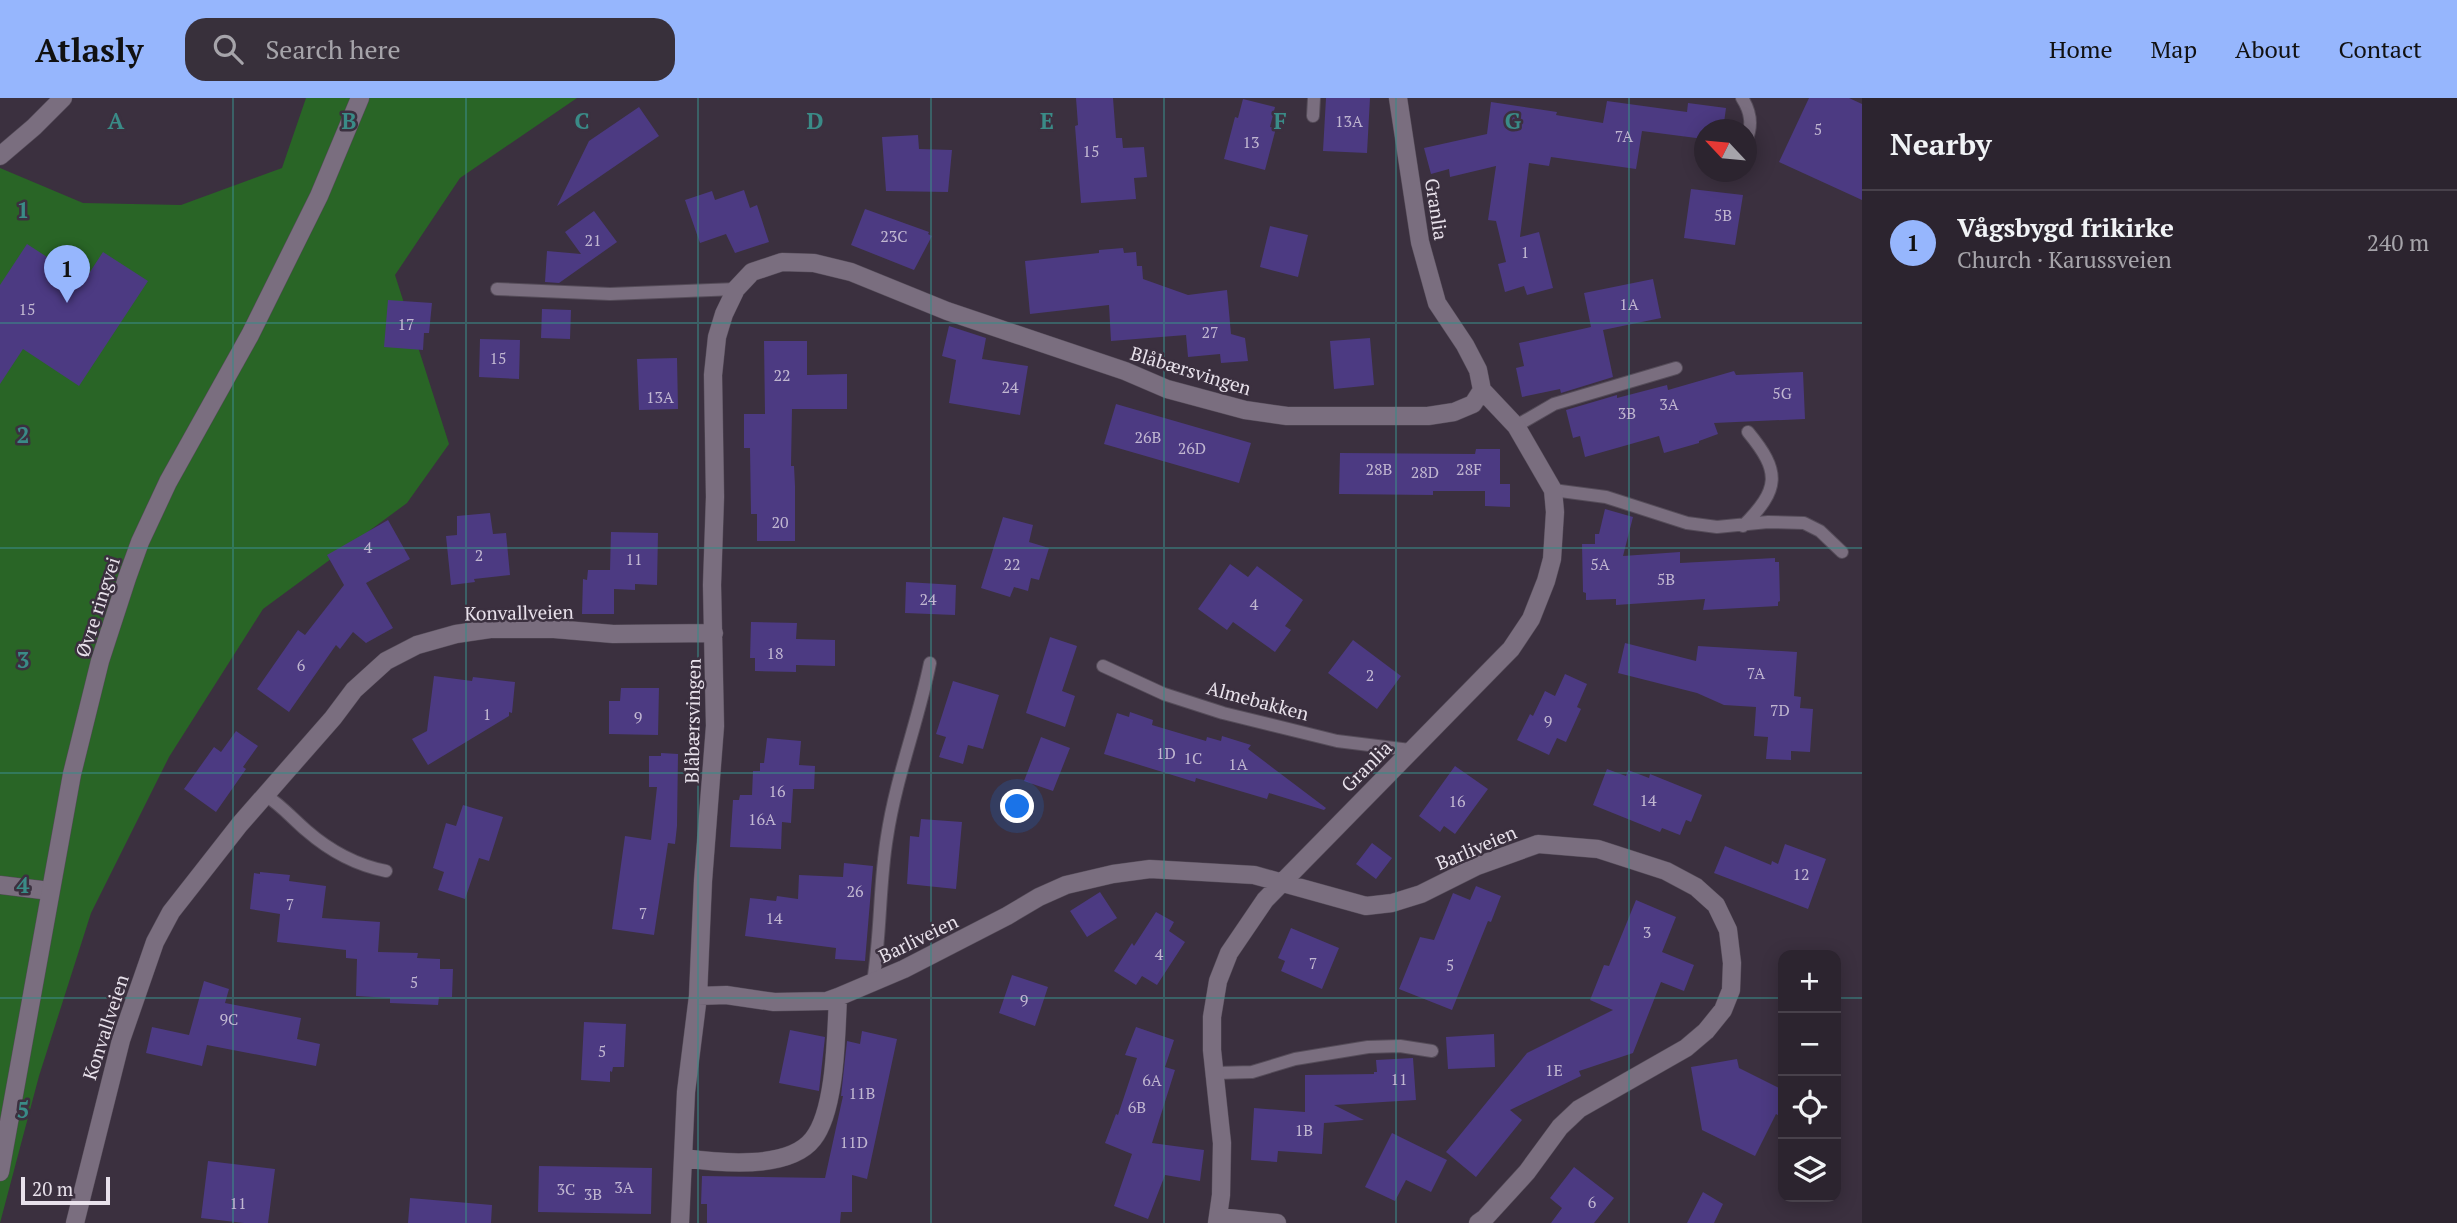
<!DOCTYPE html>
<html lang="en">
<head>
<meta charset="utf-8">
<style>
	:root { --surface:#2c242f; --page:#38303b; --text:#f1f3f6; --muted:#a6a4aa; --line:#48414b; --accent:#96b6fd }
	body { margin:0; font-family:"PT Serif",serif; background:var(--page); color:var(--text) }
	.controls { position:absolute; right:21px; bottom:21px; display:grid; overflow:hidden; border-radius:14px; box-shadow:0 4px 18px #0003 }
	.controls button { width:63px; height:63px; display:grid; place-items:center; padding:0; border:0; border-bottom:2px solid var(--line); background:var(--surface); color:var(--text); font:35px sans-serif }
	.compass { position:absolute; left:1694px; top:21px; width:63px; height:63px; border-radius:50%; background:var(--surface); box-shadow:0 4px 18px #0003; rotate:296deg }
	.scale { position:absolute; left:21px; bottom:18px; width:89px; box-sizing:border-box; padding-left:7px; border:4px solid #e8e1eb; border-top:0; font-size:19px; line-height:24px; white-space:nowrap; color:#e8e1eb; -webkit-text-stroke:5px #3b303f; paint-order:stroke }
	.you { position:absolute; left:1018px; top:709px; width:24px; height:24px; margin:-18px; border:5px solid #fff; border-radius:50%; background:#1a73e8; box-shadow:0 0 0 10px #1a73e833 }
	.badge { display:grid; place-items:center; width:46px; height:46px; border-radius:50%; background:var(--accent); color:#111; font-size:23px; font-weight:700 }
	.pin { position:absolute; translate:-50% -58px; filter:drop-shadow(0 2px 4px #0008) }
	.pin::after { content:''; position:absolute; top:37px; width:24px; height:21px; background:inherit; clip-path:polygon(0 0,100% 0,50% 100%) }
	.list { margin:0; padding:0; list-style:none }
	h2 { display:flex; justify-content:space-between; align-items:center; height:91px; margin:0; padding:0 28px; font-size:30px }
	h2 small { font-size:23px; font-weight:400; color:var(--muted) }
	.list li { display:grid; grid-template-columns:46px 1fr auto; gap:21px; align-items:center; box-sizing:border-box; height:105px; padding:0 28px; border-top:2px solid var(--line) }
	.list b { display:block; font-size:26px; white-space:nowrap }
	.list p { margin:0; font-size:23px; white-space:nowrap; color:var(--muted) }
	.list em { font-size:23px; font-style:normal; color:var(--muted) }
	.icon { flex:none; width:38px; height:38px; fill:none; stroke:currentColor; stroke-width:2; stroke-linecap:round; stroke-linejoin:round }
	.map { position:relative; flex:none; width:1862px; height:1125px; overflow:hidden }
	header { display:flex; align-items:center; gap:42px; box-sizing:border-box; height:98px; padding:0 35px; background:var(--accent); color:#111 }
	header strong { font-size:33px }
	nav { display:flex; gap:38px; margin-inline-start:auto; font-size:24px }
	.search { width:490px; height:63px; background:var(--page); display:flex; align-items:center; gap:18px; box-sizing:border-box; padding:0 24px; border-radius:21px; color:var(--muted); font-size:26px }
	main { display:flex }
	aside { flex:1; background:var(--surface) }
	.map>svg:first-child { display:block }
</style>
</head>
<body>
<header>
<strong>Atlasly</strong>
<div class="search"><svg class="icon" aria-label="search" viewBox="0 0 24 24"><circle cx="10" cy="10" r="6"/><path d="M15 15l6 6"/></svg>Search here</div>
<nav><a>Home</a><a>Map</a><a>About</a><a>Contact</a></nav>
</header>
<main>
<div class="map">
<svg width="1862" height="1125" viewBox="0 0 1862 1125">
	<rect width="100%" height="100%" fill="#3b303f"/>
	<path fill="#296526" d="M306,0H577L460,80L395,177L449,346L407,405L263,511L169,659L91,815L39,978L0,1125V70L83,105L181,107L282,70Z"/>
	<path fill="#4c3a82" d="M1076,0H1113L1116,40H1122L1123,50L1144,49L1147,79L1134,80L1136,101L1081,105L1075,28L1078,27Z
		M1326,0H1370L1367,55L1323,53Z
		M1809,0H1849L1862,6V102L1779,64Z
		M1243,1L1275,9L1270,29L1276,30L1265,72L1224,61L1235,19L1238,20Z
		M1607,3L1687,14L1688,5L1726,10L1723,32H1704V41L1642,33L1636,71L1551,59L1549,68L1529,65L1520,139L1539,134L1553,190L1527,197L1524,188L1505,194L1498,166L1506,164L1496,123L1488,122L1496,68L1450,79L1449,71L1431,76L1424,50L1487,36L1491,4L1557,14L1556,17L1603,25Z
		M639,9L659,38L557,108L589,43Z
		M918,37L919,51L952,52L948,94L886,93L882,39Z
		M1691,91L1743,97L1735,147L1684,140Z
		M744,92L750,110L757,107L769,144L735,155L726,136L700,145L685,102L712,93L715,102Z
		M865,111L929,134L928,136L932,138L914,172L851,147Z
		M594,113L617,144L559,185L545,184L547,153L581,156L565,134Z
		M1270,128L1308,137L1298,179L1260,169Z
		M27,146L84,183L103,154L148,183L79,288L23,251L0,286V187Z
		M1123,150L1124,155L1136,154L1137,168H1142L1143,181L1188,197L1227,192L1231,236L1245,240L1248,263L1221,265L1220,256L1188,259L1186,237L1111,243L1109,207L1030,216L1025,163L1099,155V152Z
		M1653,181L1661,220L1603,232L1613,279L1561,295L1560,291L1522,299L1516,270L1524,268L1519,245L1591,229L1584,195Z
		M388,202L432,205L429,235H424L423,252L384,249Z
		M542,211L571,212L570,241L541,240Z
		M949,228L986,240L982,261L1028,268L1020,317L949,305L956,262L942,258Z
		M1370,240L1374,287L1334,291L1330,243Z
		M480,241L520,242L519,281L479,279Z
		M764,243H807V277L847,276V311H792L791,368H794L795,388V443H757V416H751L750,350H744V316H765Z
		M677,260L678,311L639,312L637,261Z
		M1734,273L1736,277L1803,274L1805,321L1714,325L1718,336L1699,343V345L1664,355L1659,338L1585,359L1580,338L1573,340L1566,312L1617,297V300L1667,287L1668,292Z
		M1116,306L1251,345L1239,385L1104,346Z
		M1476,351H1500V386H1510V409L1485,408V393H1433V397L1339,396L1340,355L1475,356Z
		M1605,411L1633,419L1623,458L1680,454V465L1775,460V464H1779L1780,503L1778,504V508L1703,512L1705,501L1616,507V501L1586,502V495L1583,494L1582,446H1595V436H1599Z
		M490,415L493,436L506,435L510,477L474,481L475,484L451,487L446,438L457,437V418Z
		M1003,419L1033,427L1029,444L1049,450L1039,482L1031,480L1028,493L1014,489L1010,499L981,490Z
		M388,422L410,461L366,485L393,530L366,545L353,534L340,551L336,547L289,614L257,591L298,532L305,537L344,487L327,457Z
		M611,434L658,435L657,487L635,486V492L614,491V516H582L583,481L587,482L588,472H610Z
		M1230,466L1248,479L1257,468L1303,502L1285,528L1291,532L1275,554L1233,524L1227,532L1198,511Z
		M906,484L956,487L955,517L905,515Z
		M751,524L797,525L796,541L835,542V568L796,567V574L755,573V560H750Z
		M1050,539L1077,548L1062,593L1075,598L1065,629L1026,615Z
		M1353,542L1401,578L1377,611L1328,575Z
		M1625,545L1696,563L1698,548L1797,554L1794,598L1801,599L1800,610L1813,611L1810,654L1791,653V662L1766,661L1768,639L1754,638L1756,609L1724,607L1697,595L1618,575Z
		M1565,576L1587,586L1577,609L1581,611L1566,644L1557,640L1549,657L1517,642L1530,616L1533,618L1545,593L1555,598Z
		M434,578L472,583L473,579L515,584L512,615L509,614V618L428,667L412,641L427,633Z
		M953,583L999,597L983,651L968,647L963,666L939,659L946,639L936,636Z
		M621,590H659L658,637L609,636V603H620Z
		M1130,614L1153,622L1152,627L1206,643L1207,639L1221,643L1222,638L1251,647L1248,651L1326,710L1324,712L1269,695L1267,701L1196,680L1195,684L1104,656L1117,615L1129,619Z
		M236,633L258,648L243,669L246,671L216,714L184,691L214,649L221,654Z
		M1041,639L1070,650L1053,693L1024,683Z
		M767,640L801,643L799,667L815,668L814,691H793L791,725L782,724L781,751L730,749L733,702H739L740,697H752L753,673H760V665H764Z
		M661,655L678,656L677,728L675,746L668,745L654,837L612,831L625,738L651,742L657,689H649V658H661Z
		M1455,668L1488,691L1455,736L1444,728L1440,734L1419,718Z
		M1607,671L1626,678L1628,672L1649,680L1650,676L1702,697L1691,724L1686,722L1680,737L1662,730L1660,734L1593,707Z
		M463,707L503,719L489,763L479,760L465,801L438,792L444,774L433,770L446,725L456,728Z
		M921,721L962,724L956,791L907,786L910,738L919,739Z
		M1372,745L1392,760L1376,781L1356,766Z
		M1785,746L1826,761L1808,811L1714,775L1725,748L1771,767L1772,763L1778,766Z
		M844,765L873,768L865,863L835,861L836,850L745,838L750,800L776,803L777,798L798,801L799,777L843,779Z
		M260,774L290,777L289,783L326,788L322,820L380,824L378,854L418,855L417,860L440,861V871H453L452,899H439L438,907L390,905V900L356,898L357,861L346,860V852L277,844L280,816L250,811L254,775L260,776Z
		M1476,788L1501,798L1491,824L1488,823L1452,912L1399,891L1420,839L1434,842L1453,795L1470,802Z
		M1100,794L1117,820L1087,839L1070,813Z
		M1636,802L1676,819L1662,854L1694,867L1684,893L1661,884L1633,955L1579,973L1581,978L1510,1012L1522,1022L1476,1079L1446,1054L1527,955L1613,912L1590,902L1604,867L1609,868Z
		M1156,814L1174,824L1169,833L1185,844L1157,887L1142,878L1136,887L1114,873L1132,845L1134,848Z
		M1291,830L1339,850L1322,891L1281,873L1285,863L1278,860Z
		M1012,877L1048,889L1035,928L999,915Z
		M204,883L229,891L225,905L301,920L297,941L320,946L316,968L207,947L202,968L146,955L152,929L189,937Z
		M584,924L626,926L624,969H613L612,974L610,973V984L581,982Z
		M1136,929L1174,942L1165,969L1175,972L1152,1045L1204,1052L1200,1083L1165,1077L1148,1121L1114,1108L1132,1056L1105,1045L1116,1016L1118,1017L1137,960L1125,957Z
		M790,932L825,939L819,993L779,985Z
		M862,933L897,941L867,1081L852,1077V1114H841L840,1125H707V1106H701L702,1078L825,1080L843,998H841L847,943L860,946Z
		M1494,936L1495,969L1448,971L1446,939Z
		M1413,960L1416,1002L1334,1007L1364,1022L1324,1025L1322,1056L1278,1053L1277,1064L1251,1062L1254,1010L1305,1014V977L1374,976V974H1377L1376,962Z
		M1737,961L1739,970L1783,992V1020L1776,1016L1755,1058L1702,1032L1691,969Z
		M1392,1035L1447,1062L1431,1094L1406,1082L1395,1103L1365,1089Z
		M208,1063L275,1071L268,1125H244L201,1120Z
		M539,1068L652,1070L651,1116L538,1114Z
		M1574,1069L1614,1100L1594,1125H1551L1562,1110L1550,1100Z
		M1703,1094L1723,1106L1714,1125H1687Z
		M410,1100L492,1107L491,1125H408Z"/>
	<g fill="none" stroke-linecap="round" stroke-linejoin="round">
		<defs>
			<path id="service" d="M1742,0C1751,14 1753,27 1746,43
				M1313,18L1314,0
				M497,191L610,196L736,191
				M1516,328L1554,306L1676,270
				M1553,392L1606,399L1687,425L1717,429L1768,424L1804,425L1820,433L1842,454
				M1743,428C1780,391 1781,374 1748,334
				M1103,568L1164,596L1223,615L1337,643L1410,652
				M265,697C281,707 293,721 307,733C330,753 356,767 386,773
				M873,884C881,836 879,787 887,739C896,679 918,624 930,565
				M1216,975L1252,974L1295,961L1368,949L1400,948L1432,953"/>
			<path id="minor" d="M0,58L34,29L63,0
				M0,787L50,793
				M698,898L726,897L774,904L827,903L838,899L904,871L1007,818L1039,799L1066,787L1113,776L1150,771L1254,777L1366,808L1392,805L1421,796L1477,768L1538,746L1598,751L1666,773L1696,789L1716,807L1728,832L1732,865L1731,892L1723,912L1706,933L1686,950L1579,1011L1560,1029L1527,1074L1485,1120L1478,1125
				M685,1060C719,1065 789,1072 813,1041C836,1012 836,936 838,899
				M1219,1119L1277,1125
				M75,1125L121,942L155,844L171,814L240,726L333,620L354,592L386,563L417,547L456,536L490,531H554L613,536L714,535
				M680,1125L686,994L698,898L703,783L715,628L712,487L715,399L713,277L717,239L724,216L736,191L752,174L782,164L814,165L851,174L947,213L1125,273L1167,291L1245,312L1287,318H1428L1454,314L1473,306L1482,292
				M1217,1125L1221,1097L1222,1045L1212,952V919L1218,883L1229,855L1265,802L1511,551L1531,521L1546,483L1552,461L1555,414L1553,392L1516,328L1482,292L1478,272L1465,247L1437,205L1420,144L1398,0"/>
			<path id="tertiary" d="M0,1074L72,676L100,563L127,480L140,444L168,384L250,237L319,98L360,0"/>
		</defs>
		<use href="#service" stroke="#554c59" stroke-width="14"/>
		<use href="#minor" stroke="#554c59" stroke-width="19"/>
		<use href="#tertiary" stroke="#554c59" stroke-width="19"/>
		<use href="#service" stroke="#7a6e7f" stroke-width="12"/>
		<use href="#minor" stroke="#7a6e7f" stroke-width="18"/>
		<use href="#tertiary" stroke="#7a6e7f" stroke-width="18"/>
	</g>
	<path fill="none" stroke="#3a8b87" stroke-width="2" stroke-opacity="0.55" d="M233,0V1125M466,0V1125M698,0V1125M931,0V1125M1164,0V1125M1396,0V1125M1629,0V1125M0,225H1862M0,450H1862M0,675H1862M0,900H1783M1836,900H1862"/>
	<g text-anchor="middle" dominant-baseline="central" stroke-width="5" stroke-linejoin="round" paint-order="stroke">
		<g font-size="16" fill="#c1b7d1">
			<text x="1349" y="23">13A</text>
			<text x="1818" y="31">5</text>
			<text x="1624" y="38">7A</text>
			<text x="1251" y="44">13</text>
			<text x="1091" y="53">15</text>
			<text x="1723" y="117">5B</text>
			<text x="894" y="138">23C</text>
			<text x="593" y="142">21</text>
			<text x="1525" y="154">1</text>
			<text x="1629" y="206">1A</text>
			<text x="27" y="211">15</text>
			<text x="406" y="226">17</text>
			<text x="1210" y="234">27</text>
			<text x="498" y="260">15</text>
			<text x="782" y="277">22</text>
			<text x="1010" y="289">24</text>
			<text x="1782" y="295">5G</text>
			<text x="660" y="299">13A</text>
			<text x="1669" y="306">3A</text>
			<text x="1627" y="315">3B</text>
			<text x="1148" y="339">26B</text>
			<text x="1192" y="350">26D</text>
			<text x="1379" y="371">28B</text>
			<text x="1469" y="371">28F</text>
			<text x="1425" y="374">28D</text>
			<text x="780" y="424">20</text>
			<text x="368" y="449">4</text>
			<text x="479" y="457">2</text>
			<text x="634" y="461">11</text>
			<text x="1012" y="466">22</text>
			<text x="1600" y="466">5A</text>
			<text x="1666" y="481">5B</text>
			<text x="928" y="501">24</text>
			<text x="1254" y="506">4</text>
			<text x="775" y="555">18</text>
			<text x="301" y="567">6</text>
			<text x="1756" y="575">7A</text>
			<text x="1370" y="577">2</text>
			<text x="1780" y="612">7D</text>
			<text x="487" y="616">1</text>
			<text x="638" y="619">9</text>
			<text x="1548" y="623">9</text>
			<text x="1166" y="655">1D</text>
			<text x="1193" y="660">1C</text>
			<text x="1238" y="666">1A</text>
			<text x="777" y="693">16</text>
			<text x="1648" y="702">14</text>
			<text x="1457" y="703">16</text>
			<text x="762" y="721">16A</text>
			<text x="1801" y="776">12</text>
			<text x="855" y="793">26</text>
			<text x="290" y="806">7</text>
			<text x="643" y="815">7</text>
			<text x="774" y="820">14</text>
			<text x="1647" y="834">3</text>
			<text x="1159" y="856">4</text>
			<text x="1313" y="865">7</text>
			<text x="1450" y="867">5</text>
			<text x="414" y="884">5</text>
			<text x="1024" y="902">9</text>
			<text x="229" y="921">9C</text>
			<text x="602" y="953">5</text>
			<text x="1554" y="972">1E</text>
			<text x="1399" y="981">11</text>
			<text x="1152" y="982">6A</text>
			<text x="862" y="995">11B</text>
			<text x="1137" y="1009">6B</text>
			<text x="1304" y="1032">1B</text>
			<text x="854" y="1044">11D</text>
			<text x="624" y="1089">3A</text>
			<text x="566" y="1091">3C</text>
			<text x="593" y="1096">3B</text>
			<text x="1592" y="1104">6</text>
			<text x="238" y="1105">11</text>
		</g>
		<g font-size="19" fill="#e8e1eb" stroke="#3b303f">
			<text transform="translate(1437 111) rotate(81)">Granlia</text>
			<text transform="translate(1191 272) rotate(17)">Blåbærsvingen</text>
			<text transform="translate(97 509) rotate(-72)">Øvre ringvei</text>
			<text transform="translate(519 514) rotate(-1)">Konvallveien</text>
			<text transform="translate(1258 602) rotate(15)">Almebakken</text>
			<text transform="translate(692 623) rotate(-89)">Blåbærsvingen</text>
			<text transform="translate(1366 668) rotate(-45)">Granlia</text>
			<text transform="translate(1476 749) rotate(-23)">Barliveien</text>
			<text transform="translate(918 840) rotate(-26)">Barliveien</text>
			<text transform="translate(105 929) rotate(-72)">Konvallveien</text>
		</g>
	</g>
	<g font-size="23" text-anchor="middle" font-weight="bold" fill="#3a8b87" stroke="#3b303f" stroke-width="5" stroke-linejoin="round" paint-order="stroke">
		<text x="116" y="31">A</text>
		<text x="349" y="31">B</text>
		<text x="582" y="31">C</text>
		<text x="815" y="31">D</text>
		<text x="1047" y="31">E</text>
		<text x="1280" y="31">F</text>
		<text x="1513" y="31">G</text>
		<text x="23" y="120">1</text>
		<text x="23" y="345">2</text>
		<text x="23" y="570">3</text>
		<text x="23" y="795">4</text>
		<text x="23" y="1020">5</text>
	</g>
</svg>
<div class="controls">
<button>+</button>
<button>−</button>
<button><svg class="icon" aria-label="locate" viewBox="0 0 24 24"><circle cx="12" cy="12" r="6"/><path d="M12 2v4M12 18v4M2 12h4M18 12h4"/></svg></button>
<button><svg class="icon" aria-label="layers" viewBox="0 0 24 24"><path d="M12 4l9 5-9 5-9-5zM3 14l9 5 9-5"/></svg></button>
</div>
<svg class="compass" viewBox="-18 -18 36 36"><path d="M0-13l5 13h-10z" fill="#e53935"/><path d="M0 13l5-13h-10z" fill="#a6a4aa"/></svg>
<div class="scale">20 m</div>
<div class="you"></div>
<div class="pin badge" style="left:67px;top:205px">1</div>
</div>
<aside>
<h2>Nearby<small></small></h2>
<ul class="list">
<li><span class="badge">1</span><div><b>Vågsbygd frikirke</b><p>Church · Karussveien</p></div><em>240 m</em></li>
</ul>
</aside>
</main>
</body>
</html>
